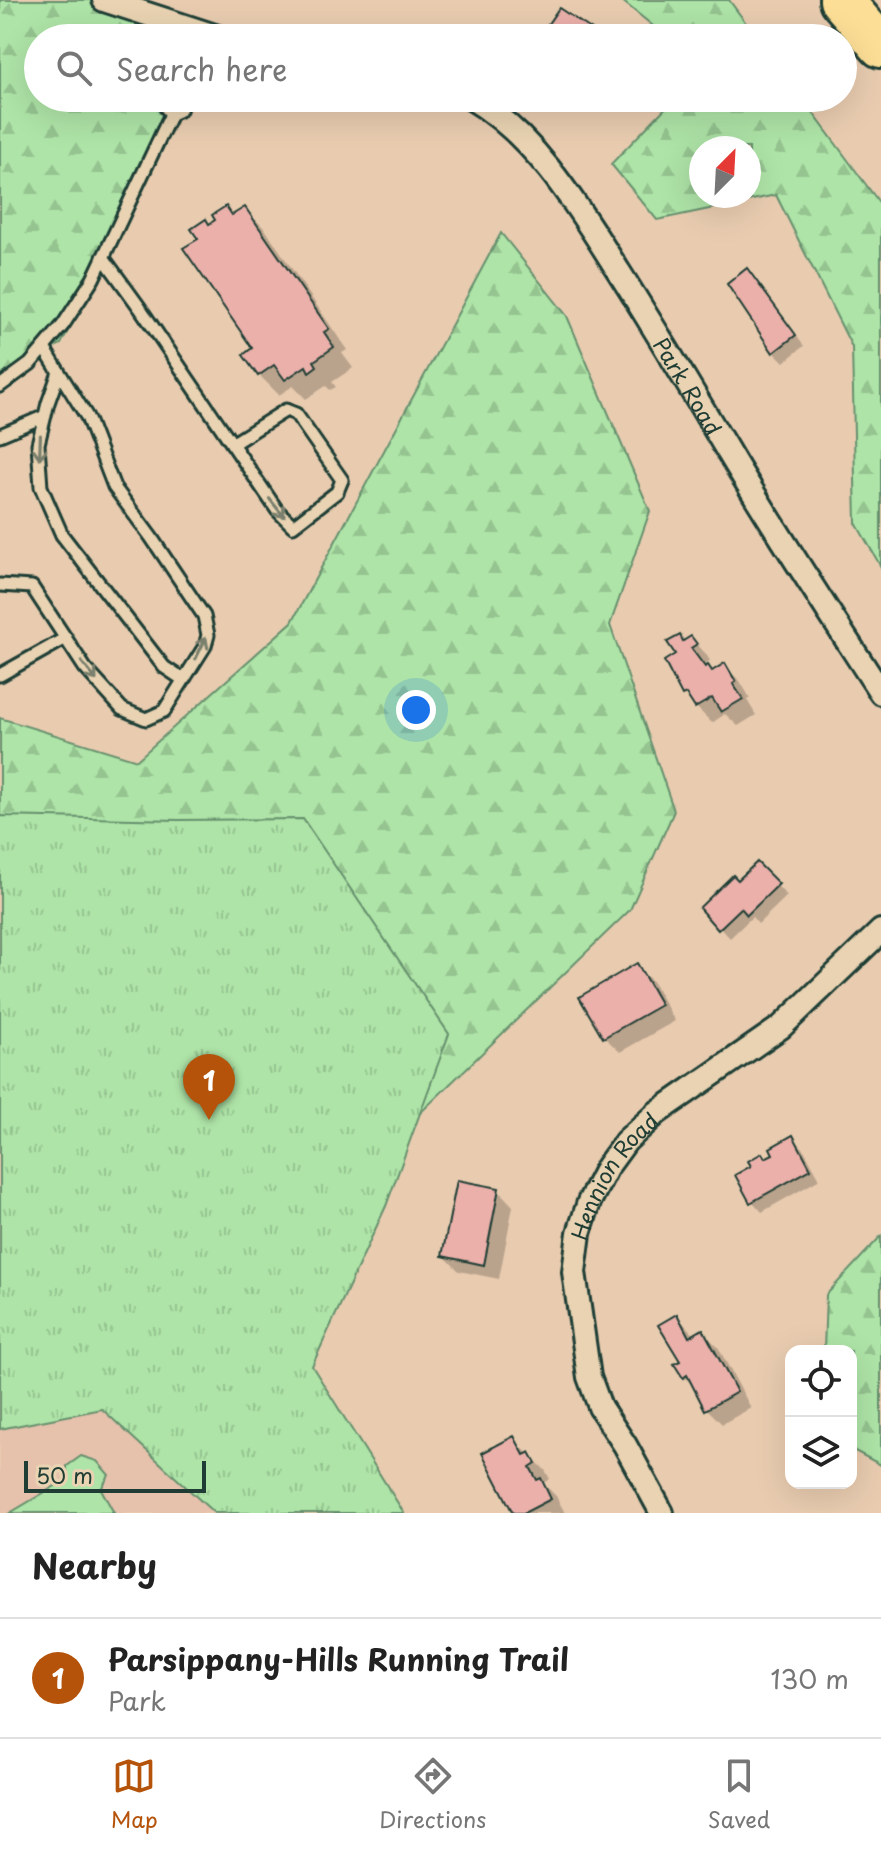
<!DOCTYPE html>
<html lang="en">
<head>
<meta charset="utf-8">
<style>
	:root { --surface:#fff; --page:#f2f2f2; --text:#222; --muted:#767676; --line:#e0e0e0; --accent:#b45309 }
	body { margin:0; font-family:"Playpen Sans",sans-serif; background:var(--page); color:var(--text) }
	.controls { position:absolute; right:24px; bottom:24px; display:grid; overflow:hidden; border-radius:16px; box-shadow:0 8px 32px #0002 }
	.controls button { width:72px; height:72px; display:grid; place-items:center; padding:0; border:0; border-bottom:2px solid var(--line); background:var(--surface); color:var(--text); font:40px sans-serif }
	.compass { position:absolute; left:689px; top:136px; width:72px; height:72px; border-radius:50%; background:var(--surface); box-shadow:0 8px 32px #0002; rotate:24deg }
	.scale { position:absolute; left:24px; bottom:20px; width:182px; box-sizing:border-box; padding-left:8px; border:4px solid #1f3d34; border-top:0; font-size:22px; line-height:28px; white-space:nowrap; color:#1f3d34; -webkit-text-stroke:6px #e9d3b2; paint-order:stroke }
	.you { position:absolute; left:416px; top:710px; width:28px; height:28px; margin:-20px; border:6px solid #fff; border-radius:50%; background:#1a73e8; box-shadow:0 0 0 12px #1a73e833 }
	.badge { display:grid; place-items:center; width:52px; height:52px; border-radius:50%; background:var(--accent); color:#fff; font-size:26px; font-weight:700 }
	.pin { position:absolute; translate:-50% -66px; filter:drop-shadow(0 2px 4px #0008) }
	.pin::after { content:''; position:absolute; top:42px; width:28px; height:24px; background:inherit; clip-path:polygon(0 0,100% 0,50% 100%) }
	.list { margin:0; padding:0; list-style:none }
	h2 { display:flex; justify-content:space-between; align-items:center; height:104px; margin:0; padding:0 32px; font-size:34px }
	h2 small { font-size:26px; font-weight:400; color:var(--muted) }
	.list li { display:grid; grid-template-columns:52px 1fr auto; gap:24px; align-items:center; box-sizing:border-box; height:120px; padding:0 32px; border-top:2px solid var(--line) }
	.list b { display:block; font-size:30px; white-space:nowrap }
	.list p { margin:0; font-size:26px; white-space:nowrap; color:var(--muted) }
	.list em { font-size:26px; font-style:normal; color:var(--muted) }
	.icon { flex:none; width:44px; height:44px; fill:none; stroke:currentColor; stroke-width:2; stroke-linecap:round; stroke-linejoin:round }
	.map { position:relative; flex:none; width:881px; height:1513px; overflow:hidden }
	.search { position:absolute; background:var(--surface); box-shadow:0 8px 32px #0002; left:24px; right:24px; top:24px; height:88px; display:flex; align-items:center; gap:20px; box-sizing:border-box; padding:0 28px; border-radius:44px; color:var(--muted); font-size:30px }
	.sheet { height:224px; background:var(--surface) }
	nav { display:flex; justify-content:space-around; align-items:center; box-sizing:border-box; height:112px; border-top:2px solid var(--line); background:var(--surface); font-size:22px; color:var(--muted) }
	nav a { display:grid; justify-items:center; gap:4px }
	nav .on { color:var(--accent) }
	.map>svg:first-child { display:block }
</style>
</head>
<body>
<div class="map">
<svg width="881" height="1513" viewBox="0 0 881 1513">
	<defs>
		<pattern id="forest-firs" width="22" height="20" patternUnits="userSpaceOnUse" patternTransform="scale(2)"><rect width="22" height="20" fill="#aee4a7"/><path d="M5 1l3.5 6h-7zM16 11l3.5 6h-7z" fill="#95c490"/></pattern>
		<pattern id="park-tufts" width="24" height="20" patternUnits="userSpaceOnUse" patternTransform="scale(2)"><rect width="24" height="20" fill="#aee4a7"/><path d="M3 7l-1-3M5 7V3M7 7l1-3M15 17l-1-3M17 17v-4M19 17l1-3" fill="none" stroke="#95c490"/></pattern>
	</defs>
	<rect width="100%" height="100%" fill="#e9ccb0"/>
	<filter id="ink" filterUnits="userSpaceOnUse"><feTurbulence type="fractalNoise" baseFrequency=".0125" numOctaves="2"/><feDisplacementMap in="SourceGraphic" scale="16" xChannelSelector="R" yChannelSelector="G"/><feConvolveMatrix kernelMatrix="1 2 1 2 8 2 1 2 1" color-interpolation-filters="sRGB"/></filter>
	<g filter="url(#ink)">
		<path fill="#e6c1ac" d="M0,1341L346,1513H0Z"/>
		<path fill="#aee4a7" stroke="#66906e" stroke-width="2" d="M81,1456L97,1461L109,1475L101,1489L114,1513H10L67,1479V1466Z"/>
		<path fill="url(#forest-firs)" stroke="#66906e" stroke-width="2" fill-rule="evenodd" d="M0,0H129L203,38H38V98H178L131,212L61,344L0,375Z
			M621,0H729L757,38H668Z
			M675,98H802L881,205V567L856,523L852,347L776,195L657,220L611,164ZM749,148V196H701V148Z
			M501,233L567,316L650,511L610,625L674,811L630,910L384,1148L0,1341V718L137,760L292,622Z
			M881,1236V1465L851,1449V1351H824L826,1295Z"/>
		<path fill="url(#park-tufts)" stroke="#66906e" stroke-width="2" d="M0,816L178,820L303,819L449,1034L386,1206L312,1366L404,1513H214L102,1409L0,1429Z"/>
		<path fill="#0003" d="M226,208L234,216L245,209L265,229L347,350L342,353L353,368L332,382L336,387L330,390L326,386L306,399L293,386L279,395L259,375L255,349L201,239Z
			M747,270L804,346L784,362L774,352Z
			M679,637L684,642L691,638L706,654L710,661L705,664L713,673L724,666L740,681L750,698L747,700L756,715L738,726L725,714L712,723L684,695L667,662L678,655Z
			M757,865L787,896L758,924L752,917L730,938L701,908L738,883Z
			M636,966L652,981L675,1021L620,1052L604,1037Z
			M793,1138L803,1148L820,1179L762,1212L752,1201L753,1167Z
			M498,1190L513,1206L499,1279L459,1271L444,1256Z
			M677,1316L695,1336L703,1332L718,1347L751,1408L722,1424L706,1408L697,1389L684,1377Z
			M513,1439L545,1470L550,1479L543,1483L556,1496L565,1513H515Z"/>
		<path fill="#ebb0aa" stroke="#1f3d34" stroke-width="2" d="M559,8L604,38H554L543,31Z
			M226,206L232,215L245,207L329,329L324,332L334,347L314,361L317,366L309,372L306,366L285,380L274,365L258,376L243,355L252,348L183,248L198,239L191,229L206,219L209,224L215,220L212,215Z
			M747,268L796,335L773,353L727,284Z
			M680,635L683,641L691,636L697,644L691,648L705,667L708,665L712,671L725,663L736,682L733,684L743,699L721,712L712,698L695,708L686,694L682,696L664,661L675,654L667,642Z
			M757,862L779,884L747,915L741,908L718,930L699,908L733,875L738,880Z
			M637,963L661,1005L603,1038L579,997Z
			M793,1135L811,1169L750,1203L735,1175L751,1166L748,1161L762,1153L765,1158L773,1154L770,1148Z
			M457,1180L499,1188L484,1265L442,1256Z
			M677,1314L689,1337L703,1329L737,1392L705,1410L687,1375L683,1378L674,1364L680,1361L658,1325Z
			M514,1436L524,1455L530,1452L536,1463L530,1467L537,1480L541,1478L551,1499L524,1513H513L482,1453Z"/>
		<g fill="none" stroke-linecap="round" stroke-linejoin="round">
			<defs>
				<path id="lane" d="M166,98L164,105L171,114L180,110L184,98
					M103,257L140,308L277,510L293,526L337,492L342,480L296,414L286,410L232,444
					M44,348L87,417L114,487L151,537L204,616L208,635L205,646L186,676L179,677L164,667L62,535L41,487L38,444L48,403L59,372
					M0,386L30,364L63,325L93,279L171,114
					M0,435L45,416
					M0,585L32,587L85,668L122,709L146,719L164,711L186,676
					M0,675L66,638"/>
				<g id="street">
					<path d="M104,0L221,38"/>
					<path id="s1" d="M471,98C537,137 579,209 619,272C659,335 697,399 735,463C782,541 832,617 881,693"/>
					<path id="s2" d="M662,1513L625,1445L600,1407L589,1377L574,1272L579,1233L589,1202L607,1167L626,1141L658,1112L781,1027L881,931"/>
				</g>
				<path id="highway" d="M841,0L881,46"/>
			</defs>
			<use href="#lane" stroke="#1f3d34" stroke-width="17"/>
			<use href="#street" stroke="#1f3d34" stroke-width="28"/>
			<use href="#highway" stroke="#1f3d34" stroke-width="48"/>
			<use href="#lane" stroke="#e9d3b2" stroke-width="11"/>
			<use href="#street" stroke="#e9d3b2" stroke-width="22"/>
			<use href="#highway" stroke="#fcde96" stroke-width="42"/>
		</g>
		<defs><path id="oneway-shaft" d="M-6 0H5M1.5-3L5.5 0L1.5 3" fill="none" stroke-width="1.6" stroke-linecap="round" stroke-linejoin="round" transform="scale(2)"/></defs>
		<g stroke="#7a806d">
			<use href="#oneway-shaft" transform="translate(40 447) rotate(92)"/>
			<use href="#oneway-shaft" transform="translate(277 508) rotate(51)"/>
			<use href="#oneway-shaft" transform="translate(201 648) rotate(-64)"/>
			<use href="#oneway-shaft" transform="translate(89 671) rotate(51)"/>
		</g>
	</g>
	<g text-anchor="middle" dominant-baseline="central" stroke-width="7" stroke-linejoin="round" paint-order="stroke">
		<g font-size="22" fill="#1f3d34" stroke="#e9d3b2">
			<text stroke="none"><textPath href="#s1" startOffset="364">Park Road</textPath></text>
			<text stroke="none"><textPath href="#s2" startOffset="368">Hennion Road</textPath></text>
		</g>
	</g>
</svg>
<div class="controls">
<button><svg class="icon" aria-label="locate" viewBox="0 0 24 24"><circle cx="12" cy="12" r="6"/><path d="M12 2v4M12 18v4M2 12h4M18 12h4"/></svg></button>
<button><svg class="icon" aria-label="layers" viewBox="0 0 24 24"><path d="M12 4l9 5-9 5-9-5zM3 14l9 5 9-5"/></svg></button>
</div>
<svg class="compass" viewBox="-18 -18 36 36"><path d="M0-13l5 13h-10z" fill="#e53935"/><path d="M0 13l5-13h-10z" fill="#767676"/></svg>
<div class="scale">50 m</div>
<div class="you"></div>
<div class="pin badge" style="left:209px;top:1120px">1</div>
<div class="search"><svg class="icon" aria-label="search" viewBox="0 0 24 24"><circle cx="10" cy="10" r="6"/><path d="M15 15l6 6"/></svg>Search here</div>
</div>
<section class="sheet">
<h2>Nearby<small></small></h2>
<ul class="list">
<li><span class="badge">1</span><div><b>Parsippany-Hills Running Trail</b><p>Park</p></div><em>130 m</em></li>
</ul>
</section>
<nav>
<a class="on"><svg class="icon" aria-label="map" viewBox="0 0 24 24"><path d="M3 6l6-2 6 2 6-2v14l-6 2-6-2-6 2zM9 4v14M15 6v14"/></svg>Map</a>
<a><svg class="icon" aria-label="directions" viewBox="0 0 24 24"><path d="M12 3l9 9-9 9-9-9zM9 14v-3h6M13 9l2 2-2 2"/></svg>Directions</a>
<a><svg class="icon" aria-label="saved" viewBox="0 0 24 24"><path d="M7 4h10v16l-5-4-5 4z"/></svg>Saved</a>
</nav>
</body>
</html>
